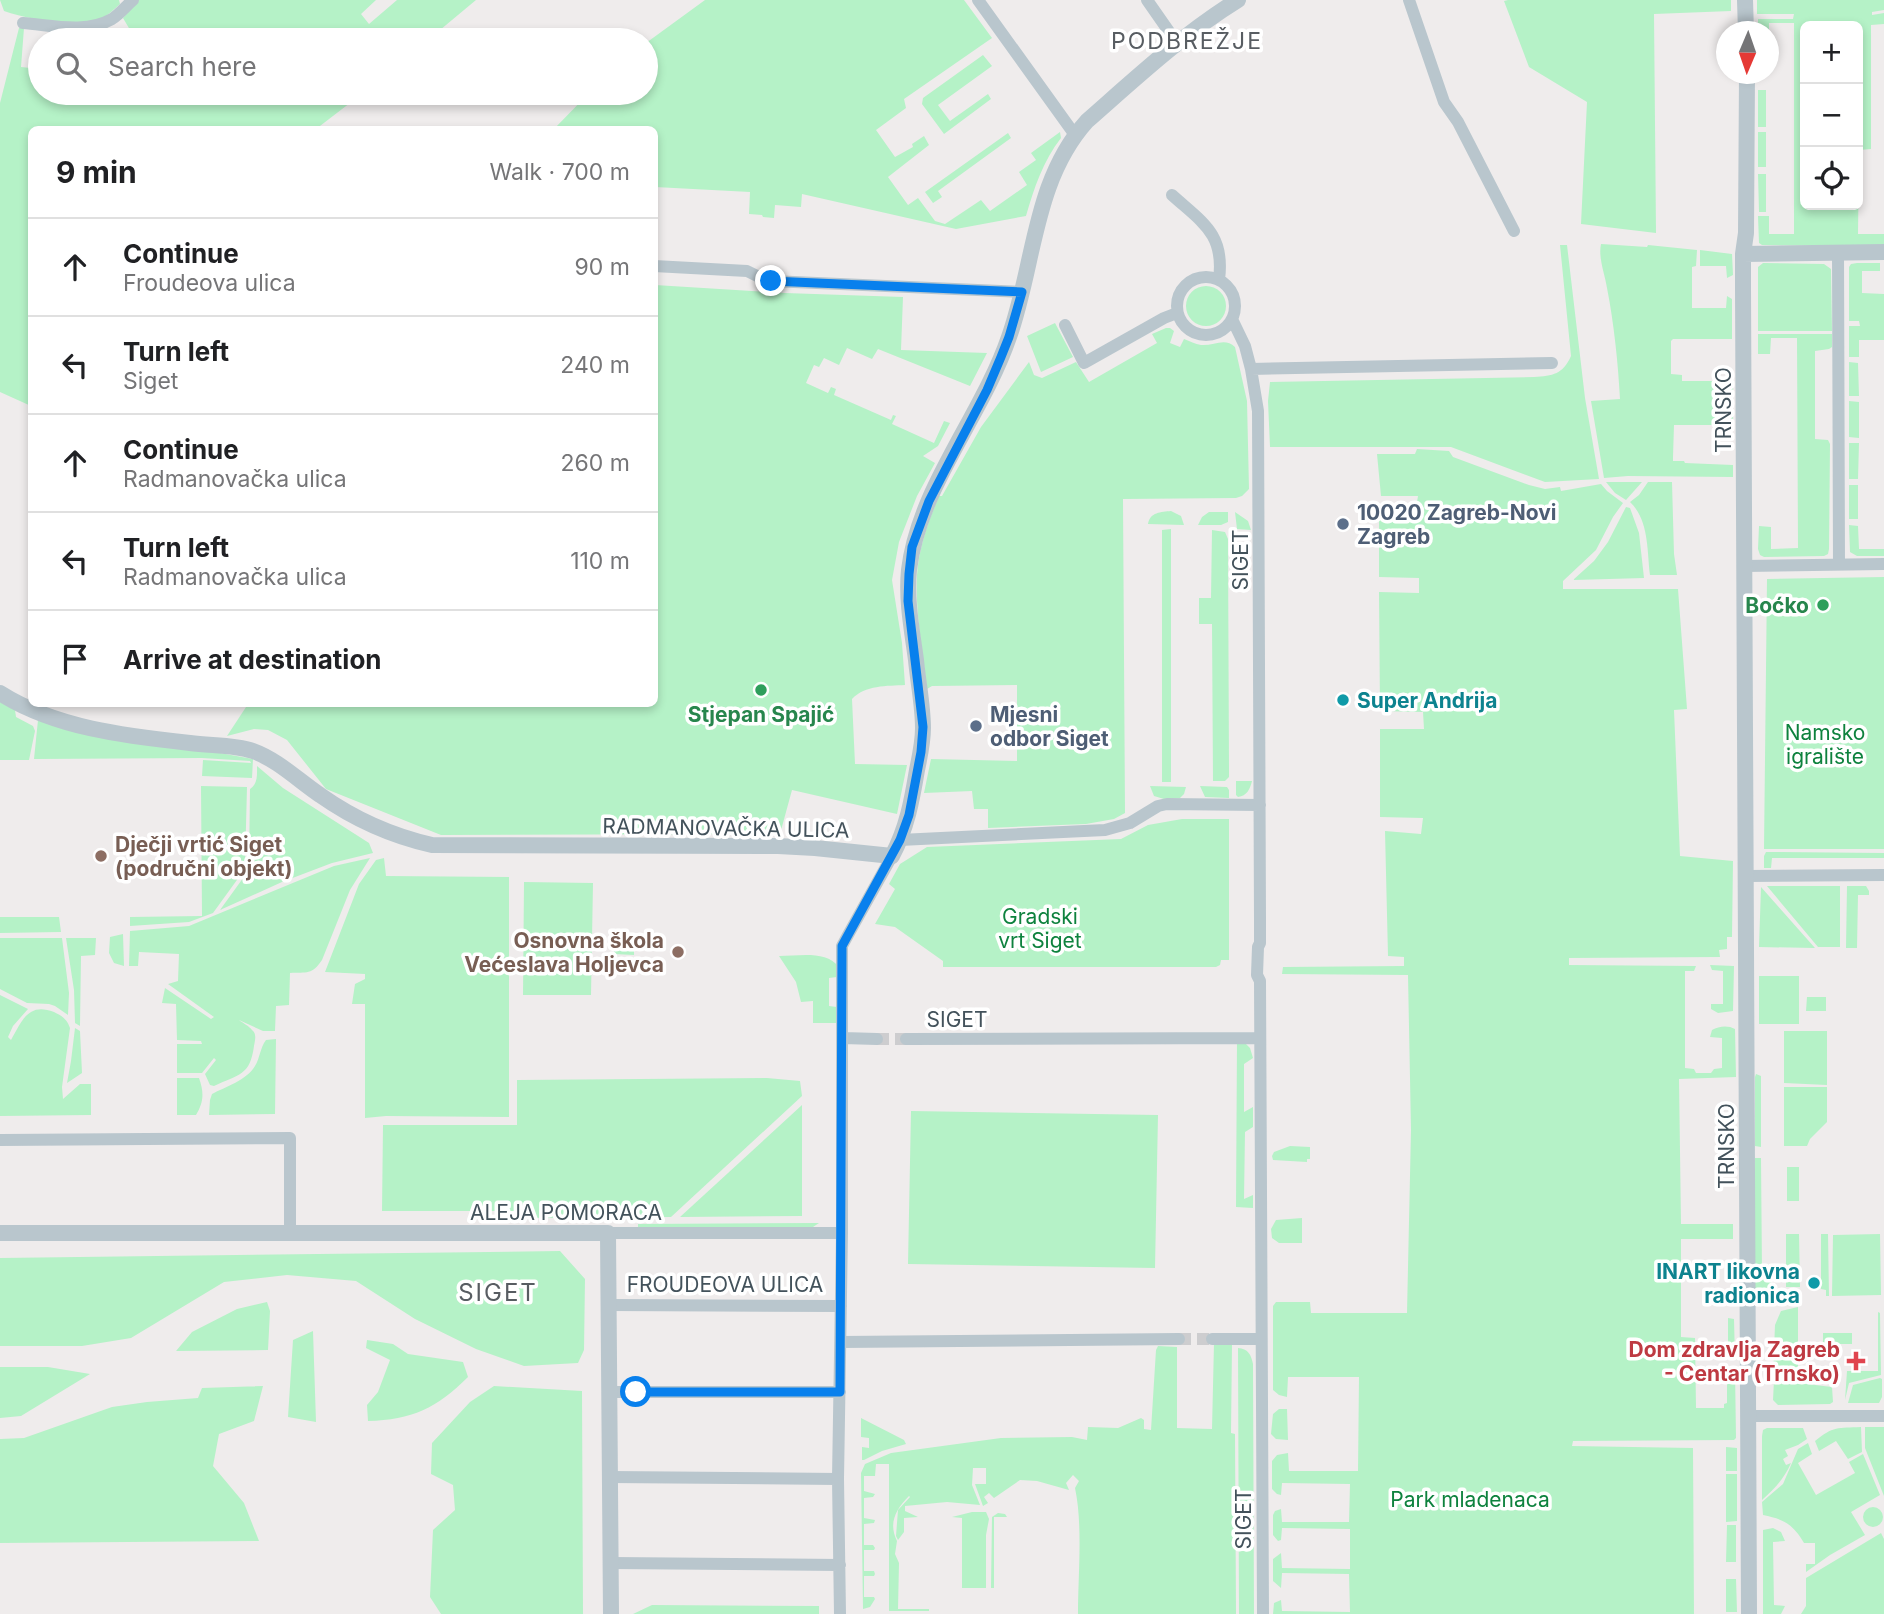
<!DOCTYPE html>
<html lang="en">
<head>
<meta charset="utf-8">
<style>
	:root { --surface:#fff; --page:#f6f6f6; --text:#202124; --muted:#757577; --line:#e0e0e0 }
	body { margin:0; font-family:Inter,sans-serif; background:var(--page); color:var(--text) }
	.controls { position:absolute; right:21px; top:21px; display:grid; overflow:hidden; border-radius:10px; box-shadow:0 4px 10px #0003 }
	.controls button { width:63px; height:63px; display:grid; place-items:center; padding:0; border:0; border-bottom:2px solid var(--line); background:var(--surface); color:var(--text); font:35px sans-serif }
	.compass { position:absolute; left:1716px; top:21px; width:63px; height:63px; border-radius:50%; background:var(--surface); box-shadow:0 4px 10px #0003; rotate:182deg }
	.stop { position:absolute; width:21px; height:21px; margin:-16px; border:5px solid #0880ed; border-radius:50%; background:#fff }
	.stop.end { background:#0880ed; border-color:#fff; box-shadow:0 2px 7px #0008 }
	.list { margin:0; padding:0; list-style:none }
	h2 { display:flex; justify-content:space-between; align-items:center; height:91px; margin:0; padding:0 28px; font-size:30px }
	h2 small { font-size:23px; font-weight:400; color:var(--muted) }
	.list li { display:grid; grid-template-columns:46px 1fr auto; gap:21px; align-items:center; box-sizing:border-box; height:98px; padding:0 28px; border-top:2px solid var(--line) }
	.list b { display:block; font-size:26px; white-space:nowrap }
	.list p { margin:0; font-size:23px; white-space:nowrap; color:var(--muted) }
	.list em { font-size:23px; font-style:normal; color:var(--muted) }
	.icon { flex:none; width:38px; height:38px; fill:none; stroke:currentColor; stroke-width:2; stroke-linecap:round; stroke-linejoin:round }
	.map { position:relative; flex:none; width:1884px; height:1614px; overflow:hidden }
	.search { position:absolute; background:var(--surface); box-shadow:0 4px 10px #0003; left:28px; top:28px; width:630px; height:77px; display:flex; align-items:center; gap:18px; box-sizing:border-box; padding:0 24px; border-radius:38px; color:var(--muted); font-size:26px }
	.panel { position:absolute; background:var(--surface); box-shadow:0 4px 10px #0003; left:28px; top:126px; width:630px; height:581px; border-radius:10px }
	.map>svg:first-child { display:block }
</style>
</head>
<body>
<div class="map">
<svg width="1884" height="1614" viewBox="0 0 1884 1614">
	<rect width="100%" height="100%" fill="#efecec"/>
	<path fill="#b5f2c7" fill-rule="evenodd" d="M0,0H119L120,4C114,9 109,15 102,18C77,28 29,20 4,11Z
		M139,0H376L361,14L369,24L397,0H476L428,40H136L123,18Z
		M705,0H964L992,38L904,99L906,108L876,130L895,157L913,147L912,144L924,136L929,145L888,177L908,205L918,198L935,221L945,224L981,200L990,211L1027,185L1019,172L1036,160L1031,153L1060,132L1061,138C1043,161 1034,188 1026,216L956,229L802,194L801,207L775,205L774,218L763,217L762,215L749,214L750,192L655,187L654,130L554,129L589,93H646V43Z
		M1508,0H1731V11L1654,14L1656,233L1581,224L1587,102L1529,67L1504,1Z
		M1757,0H1884V10L1872,12V15L1884,13V24L1871,25V149L1859,150L1858,234H1884V246L1762,245L1759,243L1758,216H1769V234H1794V23H1769V44V32L1758,31V19H1793L1794,14H1757ZM1805,26H1858V205H1805Z
		M19,28H24L21,67L40,69V93H363L316,129L32,130L31,406L0,392V103Z
		M983,55L992,66L938,105L950,121L988,94L991,99L944,134L922,104L923,98Z
		M1758,90H1766V127H1758Z
		M1758,132H1766V167H1758Z
		M1008,133L1011,138L938,191L942,197L933,203L925,192Z
		M1758,174H1766V212H1759Z
		M1601,244L1647,247L1648,245L1697,250L1696,266L1692,267V308H1726L1727,296L1732,299V339H1673L1671,341V374L1682,375V381H1733V425H1674L1673,457V461H1684L1685,463L1733,465V477L1628,476L1604,478L1591,401L1620,399C1618,362 1614,324 1607,288C1605,274 1598,258 1601,244Z
		M1560,245H1567L1585,398L1599,479L1545,482L1451,447H1270L1268,401L1270,382L1534,377C1553,376 1563,374 1571,356Z
		M1700,250L1732,254L1733,275L1727,278L1726,266H1700Z
		M1763,263L1824,264L1831,269L1832,331H1758V267Z
		M1857,263H1880V271H1862V293L1884,294V340H1859V357H1849V326H1860L1859,321H1849V267L1851,264Z
		M655,285L785,293L903,297L901,350L987,353L970,386L878,349L872,359L847,348L839,365L824,358L819,367L814,365L806,383L828,393L831,387L836,389L834,395L891,420L893,415L896,416L892,424L934,443L944,421L950,423L938,446L923,456L935,463L917,496L899,542L892,580L902,643L905,685C887,686 865,685 852,699L855,764L907,765L897,814L792,790L780,834L441,835L326,789L287,740L268,730L254,729L227,736L248,704H654Z
		M1186 306a20 20 0 1 1 40 0a20 20 0 1 1-40 0Z
		M1055,323L1073,357L1041,372L1027,336Z
		M1166,328H1170L1174,331L1170,343L1180,347L1184,339C1190,341 1195,344 1201,345C1214,346 1225,337 1235,347L1247,401L1249,489L1242,496L1236,498L1123,499L1125,813L1114,819L1086,824L988,828V809H974L972,791L924,793L931,759L1017,761V685L932,686L927,689C923,652 915,613 917,575C919,547 928,522 939,496H942L981,427L1029,362L1034,375L1042,378L1076,362L1089,382L1157,343L1152,334Z
		M1758,334H1832V347L1829,349L1815,351V439L1828,440L1830,444L1829,549L1828,554L1824,556L1764,557L1760,555L1758,549L1759,526L1771,527V549L1798,548L1797,338H1771L1770,354H1758Z
		M1849,362L1858,363L1859,396H1849Z
		M1849,401L1859,402V438L1849,437Z
		M1849,443H1859L1858,479H1849Z
		M1417,449L1449,451L1453,457L1529,485L1545,489L1560,487L1561,491L1601,484L1607,491L1623,503L1613,517L1596,550L1563,581V589H1678L1687,709L1674,710L1680,856L1733,861L1732,937H1727V949L1719,950L1720,957L1569,958V965L1696,966L1694,971H1685V1068L1694,1069L1696,1073H1711L1714,1069L1722,1068V1038L1710,1037L1712,1030C1719,1026 1728,1025 1735,1029L1736,1077L1679,1079L1681,1224H1733V1239H1681V1337L1695,1338L1696,1408H1724V1404L1727,1403V1370H1735L1736,1438L1734,1440L1573,1441L1572,1446L1693,1448L1694,1614H1273L1274,1603L1281,1600L1282,1611L1350,1612L1349,1574L1282,1573L1281,1588L1273,1581V1559L1281,1553L1282,1568L1350,1569V1529L1282,1528L1281,1540L1278,1541L1273,1535V1515L1275,1511L1281,1509L1282,1522H1349L1350,1484L1282,1483L1281,1495L1277,1494L1272,1489V1461L1277,1455L1288,1453L1289,1471H1358L1359,1377H1288L1287,1397L1279,1395L1273,1390V1306L1276,1302H1310L1311,1313H1407L1411,1130L1408,975L1282,974L1283,967L1404,966V957L1388,956L1385,831L1421,834L1423,818L1380,817V729H1424L1423,712L1380,711L1379,592L1419,593V578L1379,577V514H1415L1418,496H1381L1377,454H1415Z
		M1606,482H1642L1626,500L1615,493Z
		M1648,482H1672L1674,554L1677,575H1650C1647,550 1649,520 1630,502L1639,495Z
		M1849,485H1858V519H1849Z
		M1626,507L1630,508L1639,533L1644,578L1573,580L1594,561L1608,542Z
		M1171,511L1181,516L1184,525L1148,524C1150,512 1161,512 1171,511Z
		M1209,512H1228V522L1221,525H1198L1202,517Z
		M1235,512L1248,521L1251,530L1237,529Z
		M1849,525L1858,526L1859,549H1884V556H1857L1850,552Z
		M1171,529V782H1162V530Z
		M1212,530L1225,532L1228,539L1229,769V777L1225,781H1213L1212,624H1199V598H1211Z
		M1884,577V849H1764L1767,579Z
		M0,702L15,710L16,717L33,726L35,731L29,760H0Z
		M38,720L253,759L252,778L202,776L203,760L251,763L250,761L202,758L34,759Z
		M257,766L283,788L369,843L373,853L332,863L282,882L220,910L246,874L249,865L250,789C258,784 257,775 257,766Z
		M1236,781H1252C1250,789 1247,796 1238,797L1236,795Z
		M201,786L247,787L245,864L242,873L213,913L189,922L130,926V917L202,916Z
		M1150,786L1186,787L1184,794L1180,798L1164,799L1154,796Z
		M1200,786L1227,787L1229,790V798L1205,797Z
		M1182,819H1229V960H1221L1220,965L1216,967H943V961L895,927L875,924L895,889L889,884L900,864L927,847L1121,839L1148,825Z
		M1766,852L1884,853V858H1772L1771,868H1764V856Z
		M370,858L350,890L322,960C312,975 307,972 290,973L289,1005L276,1006L275,1031H263L239,1020C243,1023 249,1026 252,1030C257,1034 255,1040 254,1046C250,1076 239,1074 214,1086L210,1085L205,1074L216,1060L214,1058L202,1073H177V1044H202L201,1041L177,1040L176,1004L162,1003L165,988L211,1019L214,1017L168,984L178,981L179,954L139,952L138,966H129L130,931L189,926L334,866Z
		M384,858L386,876L509,877V1117L386,1116L365,1118V1004H352L355,984L365,979V974L325,972L359,884L376,860Z
		M524,882L593,883L591,995H523Z
		M1767,886H1840V947H1818Z
		M1847,886H1866L1869,891V895H1858L1857,948H1846Z
		M1761,887L1815,948L1759,947Z
		M0,917H59L61,932L0,933Z
		M123,934L124,966L114,963L109,953L110,937Z
		M615,936L634,937V955L614,954Z
		M0,938H62L69,993L68,1015L55,1006L49,1004L27,1003L0,989Z
		M66,938H96L95,955L81,956L80,1026L75,1023L74,990Z
		M779,956C799,956 826,950 839,967L837,977L829,978V1006L837,1007L839,1023H813V1001L801,1002L796,982Z
		M1710,965L1734,966L1733,1011L1718,1013L1711,1009V1004H1723V971L1712,970Z
		M1759,976H1799V1024H1759Z
		M0,995L28,1009L13,1026L8,1037L11,1040C22,1021 28,1002 54,1012C62,1016 67,1019 70,1028L62,1087L63,1099L80,1084H91V1115L0,1116Z
		M1807,997H1826V1011H1806Z
		M75,1028L80,1031L82,1073L67,1083L71,1061Z
		M1784,1031H1827V1085L1784,1083Z
		M276,1039L275,1114L209,1115L210,1100L212,1094C225,1087 247,1080 255,1066C260,1058 260,1048 266,1040Z
		M1237,1040L1244,1042L1250,1048L1253,1058L1244,1064V1112L1253,1107V1127L1245,1132L1244,1199L1253,1195V1208L1236,1207Z
		M1756,1074L1761,1076V1147L1755,1146V1077Z
		M177,1078H199C204,1092 204,1102 196,1115H177Z
		M767,1078L800,1081L802,1096L671,1217L521,1218L518,1211H382L383,1125H517V1080Z
		M1784,1087H1827V1122L1810,1139L1807,1146H1784Z
		M802,1105V1216L680,1217Z
		M911,1111L1158,1115L1155,1268L908,1264Z
		M1290,1146L1310,1147V1159H1307V1162L1273,1160L1272,1156L1274,1152Z
		M1755,1158H1761L1762,1273L1771,1282L1768,1293L1763,1290L1755,1289Z
		M1787,1167H1799V1201H1787Z
		M1302,1218V1243H1279L1272,1238L1271,1229L1276,1220Z
		M819,1223L813,1227L638,1228V1224Z
		M1786,1234H1799L1800,1287H1786Z
		M1821,1234H1828L1829,1296H1826V1290L1821,1289Z
		M1880,1234L1881,1295L1832,1296L1833,1235Z
		M560,1251L585,1279L584,1350L578,1363L524,1366L476,1349L415,1319L356,1281L287,1275L224,1282L131,1338L82,1346H0V1258Z
		M267,1302L270,1311L268,1350L176,1351L192,1332L237,1309Z
		M1798,1307V1371H1830V1382L1773,1376L1775,1325L1781,1311Z
		M1878,1312L1880,1313L1881,1375L1849,1383L1845,1400L1847,1371H1878Z
		M1728,1318L1734,1319L1735,1359H1728Z
		M313,1331L316,1422L288,1417L293,1340Z
		M1823,1333H1852V1344H1823Z
		M367,1340L393,1344L408,1354L463,1362L468,1377C437,1408 412,1420 368,1421L367,1405L378,1392L390,1360L366,1348Z
		M1214,1343L1232,1344L1231,1433L1235,1434L1236,1614H1078C1078,1576 1083,1525 1075,1488L1079,1481L1073,1475L1066,1483L1069,1490L1037,1481L1020,1480L994,1498L989,1493L984,1497L988,1503L983,1506L975,1484H986V1468H973L972,1485L980,1505L947,1502L905,1506V1511L918,1517L904,1518V1532L898,1540L896,1536L898,1510L910,1497L909,1496C896,1509 888,1523 897,1541L895,1554L899,1563L898,1609H929V1611H889V1464H876L875,1476H864V1491L875,1494L873,1497L864,1498V1518L875,1520L874,1523L864,1524V1545H873L875,1548L874,1550H864V1571H874L875,1574L874,1576H864V1597H874L875,1599L870,1607L863,1609L861,1473L865,1464L891,1453L1001,1438L1072,1437L1087,1440L1088,1427L1118,1428L1141,1418L1144,1420V1429L1151,1430L1156,1350L1158,1346L1177,1347V1428L1212,1429Z
		M1238,1348C1248,1349 1251,1354 1253,1364L1254,1614H1239Z
		M0,1367H48L90,1374L21,1416L0,1418Z
		M1880,1378L1882,1379V1397L1879,1403H1848L1853,1385Z
		M1774,1380L1832,1387L1833,1402L1830,1404L1778,1405L1773,1400Z
		M263,1386L254,1421L219,1434L213,1466L244,1503L259,1541L0,1543V1439L24,1438L112,1407L147,1402L198,1398L202,1388Z
		M494,1386L582,1391L583,1614H441L430,1597L433,1530L455,1510L453,1485L431,1474L432,1443L470,1402Z
		M1279,1409H1287L1288,1440L1276,1439L1271,1434L1273,1414Z
		M861,1418L904,1440L906,1444L882,1451L864,1460H862V1447L869,1448V1438L861,1437Z
		M1861,1427L1862,1452L1848,1459L1836,1441L1819,1451L1815,1441C1833,1426 1838,1428 1861,1427Z
		M1865,1427H1884V1496L1865,1448Z
		M1767,1428H1803L1807,1439L1798,1445L1785,1450L1788,1456L1783,1459L1786,1465L1791,1463C1784,1479 1775,1488 1762,1500V1436L1763,1430Z
		M1808,1443L1812,1454L1798,1463L1816,1495L1855,1473L1849,1462L1863,1454L1880,1495L1851,1512L1865,1535L1830,1555L1806,1572V1564H1815V1543H1804C1793,1524 1783,1519 1763,1515L1762,1502L1783,1484L1798,1449Z
		M1726,1447L1737,1448V1471H1726Z
		M1726,1474H1737V1521L1726,1522Z
		M1863 1517a10 10 0 1 1 20 0a10 10 0 1 1-20 0Z
		M972,1512H986L989,1519L986,1535V1588H962V1518L952,1517Z
		M998,1513L1005,1514L1007,1517H994V1588H991L992,1517Z
		M1727,1525H1736V1562H1726Z
		M1773,1528L1781,1532L1785,1541L1773,1542L1774,1605L1785,1606L1781,1614H1763V1530Z
		M1881,1533L1884,1539V1614H1801L1806,1606V1578Z
		M1726,1579H1736L1737,1612H1726Z
		M652,1605L819,1606V1614H633Z"/>
	<g fill="none" stroke-linecap="round" stroke-linejoin="round">
		<path stroke="#cdcdcf" stroke-width="12" stroke-dasharray="12 6" stroke-linecap="butt" d="M877,1039H906
			M1179,1339H1212"/>
		<path stroke="#b9c6cd" stroke-width="12" d="M978,0L1075,135
			M1147,0L1177,43
			M1409,0L1444,102L1458,122L1514,231
			M23,23C51,25 86,34 112,19C120,14 126,6 133,0
			M1172,195C1203,223 1225,234 1219,280
			M1838,253L1839,564
			M654,266L747,271L763,279L771,281L1022,292
			M1177 306a29 29 0 1 1 58 0a29 29 0 1 1-58 0Z
			M1232,319L1245,346L1251,369L1258,411L1260,921V943L1258,947L1257,975L1260,981L1263,1614
			M1065,325L1084,363L1164,318L1177,313
			M1251,369L1552,363
			M1745,566L1884,564
			M900,840L1105,830L1130,823L1158,806L1167,804L1260,805
			M1746,876L1884,875
			M843,1038L877,1039
			M906,1039L1260,1038
			M0,1140L290,1138V1232
			M608,1233H842
			M609,1305L841,1306
			M1212,1339H1261
			M841,1342L1179,1339
			M610,1392H840
			M1748,1416H1884
			M610,1477L838,1479
			M611,1563L840,1565
			M840,1614L838,1479L842,1233V946L848,935L892,856"/>
		<path stroke="#b9c6cd" stroke-width="16" d="M1745,0L1746,32
			M1747,74L1746,233L1743,254V288L1749,1614
			M1743,254L1884,252
			M0,693C55,728 126,736 190,743C211,746 233,744 253,751C278,760 299,781 320,795C354,819 392,836 432,845L778,846L815,848L892,856C907,828 912,800 917,770C920,756 923,742 923,728C923,706 918,682 916,660C912,630 906,600 909,570C919,487 982,416 1009,337C1035,264 1033,181 1087,121C1136,78 1183,34 1238,0
			M0,1233H608L611,1614"/>
	</g>
	<g fill="none" stroke-linecap="round" stroke-linejoin="round">
		<path stroke="#0880ed" stroke-width="9" d="M636,1392H840L842,946L900,840L909,815L921,752L923,727L908,601L909,574L912,547L929,501L987,390L1001,357L1009,337L1022,292L771,281"/>
	</g>
	<g fill="#5c6f8a" stroke="#fff" stroke-width="2.5">
		<circle cx="1343" cy="524" r="7"/>
		<circle cx="976" cy="726" r="7"/>
	</g>
	<g fill="#2e9e5b" stroke="#fff" stroke-width="2.5">
		<circle cx="1823" cy="605" r="7"/>
		<circle cx="761" cy="690" r="7"/>
	</g>
	<g fill="#0f9aa8" stroke="#fff" stroke-width="2.5">
		<circle cx="1343" cy="700" r="7"/>
		<circle cx="1814" cy="1283" r="7"/>
	</g>
	<g fill="#8d6e63" stroke="#fff" stroke-width="2.5">
		<circle cx="101" cy="856" r="7"/>
		<circle cx="678" cy="952" r="7"/>
	</g>
	<path fill="#e0444e" stroke="#fff" stroke-width="2.5" d="M1852.5 1350.5h7v7h7v7h-7v7h-7v-7h-7v-7h7z"/>
	<g text-anchor="middle" dominant-baseline="central" stroke-width="7" stroke-linejoin="round" paint-order="stroke">
		<g font-size="21" fill="#43525b" stroke="#fff">
			<text transform="translate(1723 410) rotate(-90)">TRNSKO</text>
			<text transform="translate(1240 560) rotate(-90)">SIGET</text>
			<text transform="translate(726 828) rotate(1)">RADMANOVAČKA ULICA</text>
			<text x="957" y="1019">SIGET</text>
			<text transform="translate(1726 1146) rotate(-90)">TRNSKO</text>
			<text x="566" y="1212">ALEJA POMORACA</text>
			<text x="725" y="1284">FROUDEOVA ULICA</text>
			<text transform="translate(1243 1519) rotate(-90)">SIGET</text>
		</g>
		<g font-size="21" font-weight="bold" fill="#4e5e75" stroke="#fff" text-anchor="start">
			<text x="1357" y="512">10020 Zagreb-Novi<tspan x="1357" dy="24">Zagreb</tspan></text>
			<text x="990" y="714">Mjesni<tspan x="990" dy="24">odbor Siget</tspan></text>
		</g>
		<g font-size="21" font-weight="bold" fill="#27864d" stroke="#fff" text-anchor="end">
			<text x="1809" y="605">Boćko</text>
			<text x="761" y="714" text-anchor="middle">Stjepan Spajić</text>
		</g>
		<g font-size="21" font-weight="bold" fill="#0d838f" stroke="#fff" text-anchor="start">
			<text x="1357" y="700">Super Andrija</text>
			<text x="1800" y="1271" text-anchor="end">INART likovna<tspan x="1800" dy="24">radionica</tspan></text>
		</g>
		<g font-size="21" fill="#0e823e" stroke="#fff">
			<text x="1825" y="732">Namsko<tspan x="1825" dy="24">igralište</tspan></text>
			<text x="1040" y="916">Gradski<tspan x="1040" dy="24">vrt Siget</tspan></text>
			<text x="1470" y="1499">Park mladenaca</text>
		</g>
		<g font-size="21" font-weight="bold" fill="#785e54" stroke="#fff" text-anchor="start">
			<text x="115" y="844">Dječji vrtić Siget<tspan x="115" dy="24">(područni objekt)</tspan></text>
			<text x="664" y="940" text-anchor="end">Osnovna škola<tspan x="664" dy="24">Većeslava Holjevca</tspan></text>
		</g>
		<g font-size="21" font-weight="bold" fill="#be3a42" stroke="#fff" text-anchor="end">
			<text x="1840" y="1349">Dom zdravlja Zagreb<tspan x="1840" dy="24">- Centar (Trnsko)</tspan></text>
		</g>
		<g font-size="23" letter-spacing="2" fill="#585d62" stroke="#fff">
			<text x="1187" y="41">PODBREŽJE</text>
		</g>
		<g font-size="24" letter-spacing="2" fill="#585d62" stroke="#fff">
			<text x="498" y="1292">SIGET</text>
		</g>
	</g>
</svg>
<div class="controls">
<button>+</button>
<button>−</button>
<button><svg class="icon" aria-label="locate" viewBox="0 0 24 24"><circle cx="12" cy="12" r="6"/><path d="M12 2v4M12 18v4M2 12h4M18 12h4"/></svg></button>
</div>
<svg class="compass" viewBox="-18 -18 36 36"><path d="M0-13l5 13h-10z" fill="#e53935"/><path d="M0 13l5-13h-10z" fill="#757577"/></svg>
<div class="stop" style="left:636px;top:1392px"></div>
<div class="stop end" style="left:771px;top:281px"></div>
<div class="search"><svg class="icon" aria-label="search" viewBox="0 0 24 24"><circle cx="10" cy="10" r="6"/><path d="M15 15l6 6"/></svg>Search here</div>
<section class="panel">
<h2>9 min<small>Walk · 700 m</small></h2>
<ul class="list">
<li><svg class="icon" aria-label="ahead" viewBox="0 0 24 24"><path d="M12 20V5M6 11l6-6 6 6"/></svg><div><b>Continue</b><p>Froudeova ulica</p></div><em>90 m</em></li>
<li><svg class="icon" aria-label="left" viewBox="0 0 24 24"><path d="M17 20v-9H6M10 6l-5 5 5 5"/></svg><div><b>Turn left</b><p>Siget</p></div><em>240 m</em></li>
<li><svg class="icon" aria-label="ahead" viewBox="0 0 24 24"><path d="M12 20V5M6 11l6-6 6 6"/></svg><div><b>Continue</b><p>Radmanovačka ulica</p></div><em>260 m</em></li>
<li><svg class="icon" aria-label="left" viewBox="0 0 24 24"><path d="M17 20v-9H6M10 6l-5 5 5 5"/></svg><div><b>Turn left</b><p>Radmanovačka ulica</p></div><em>110 m</em></li>
<li><svg class="icon" aria-label="arrive" viewBox="0 0 24 24"><path d="M6 21V4h12l-3 4 3 4H6"/></svg><div><b>Arrive at destination</b></div></li>
</ul>
</section>
</div>
</body>
</html>
